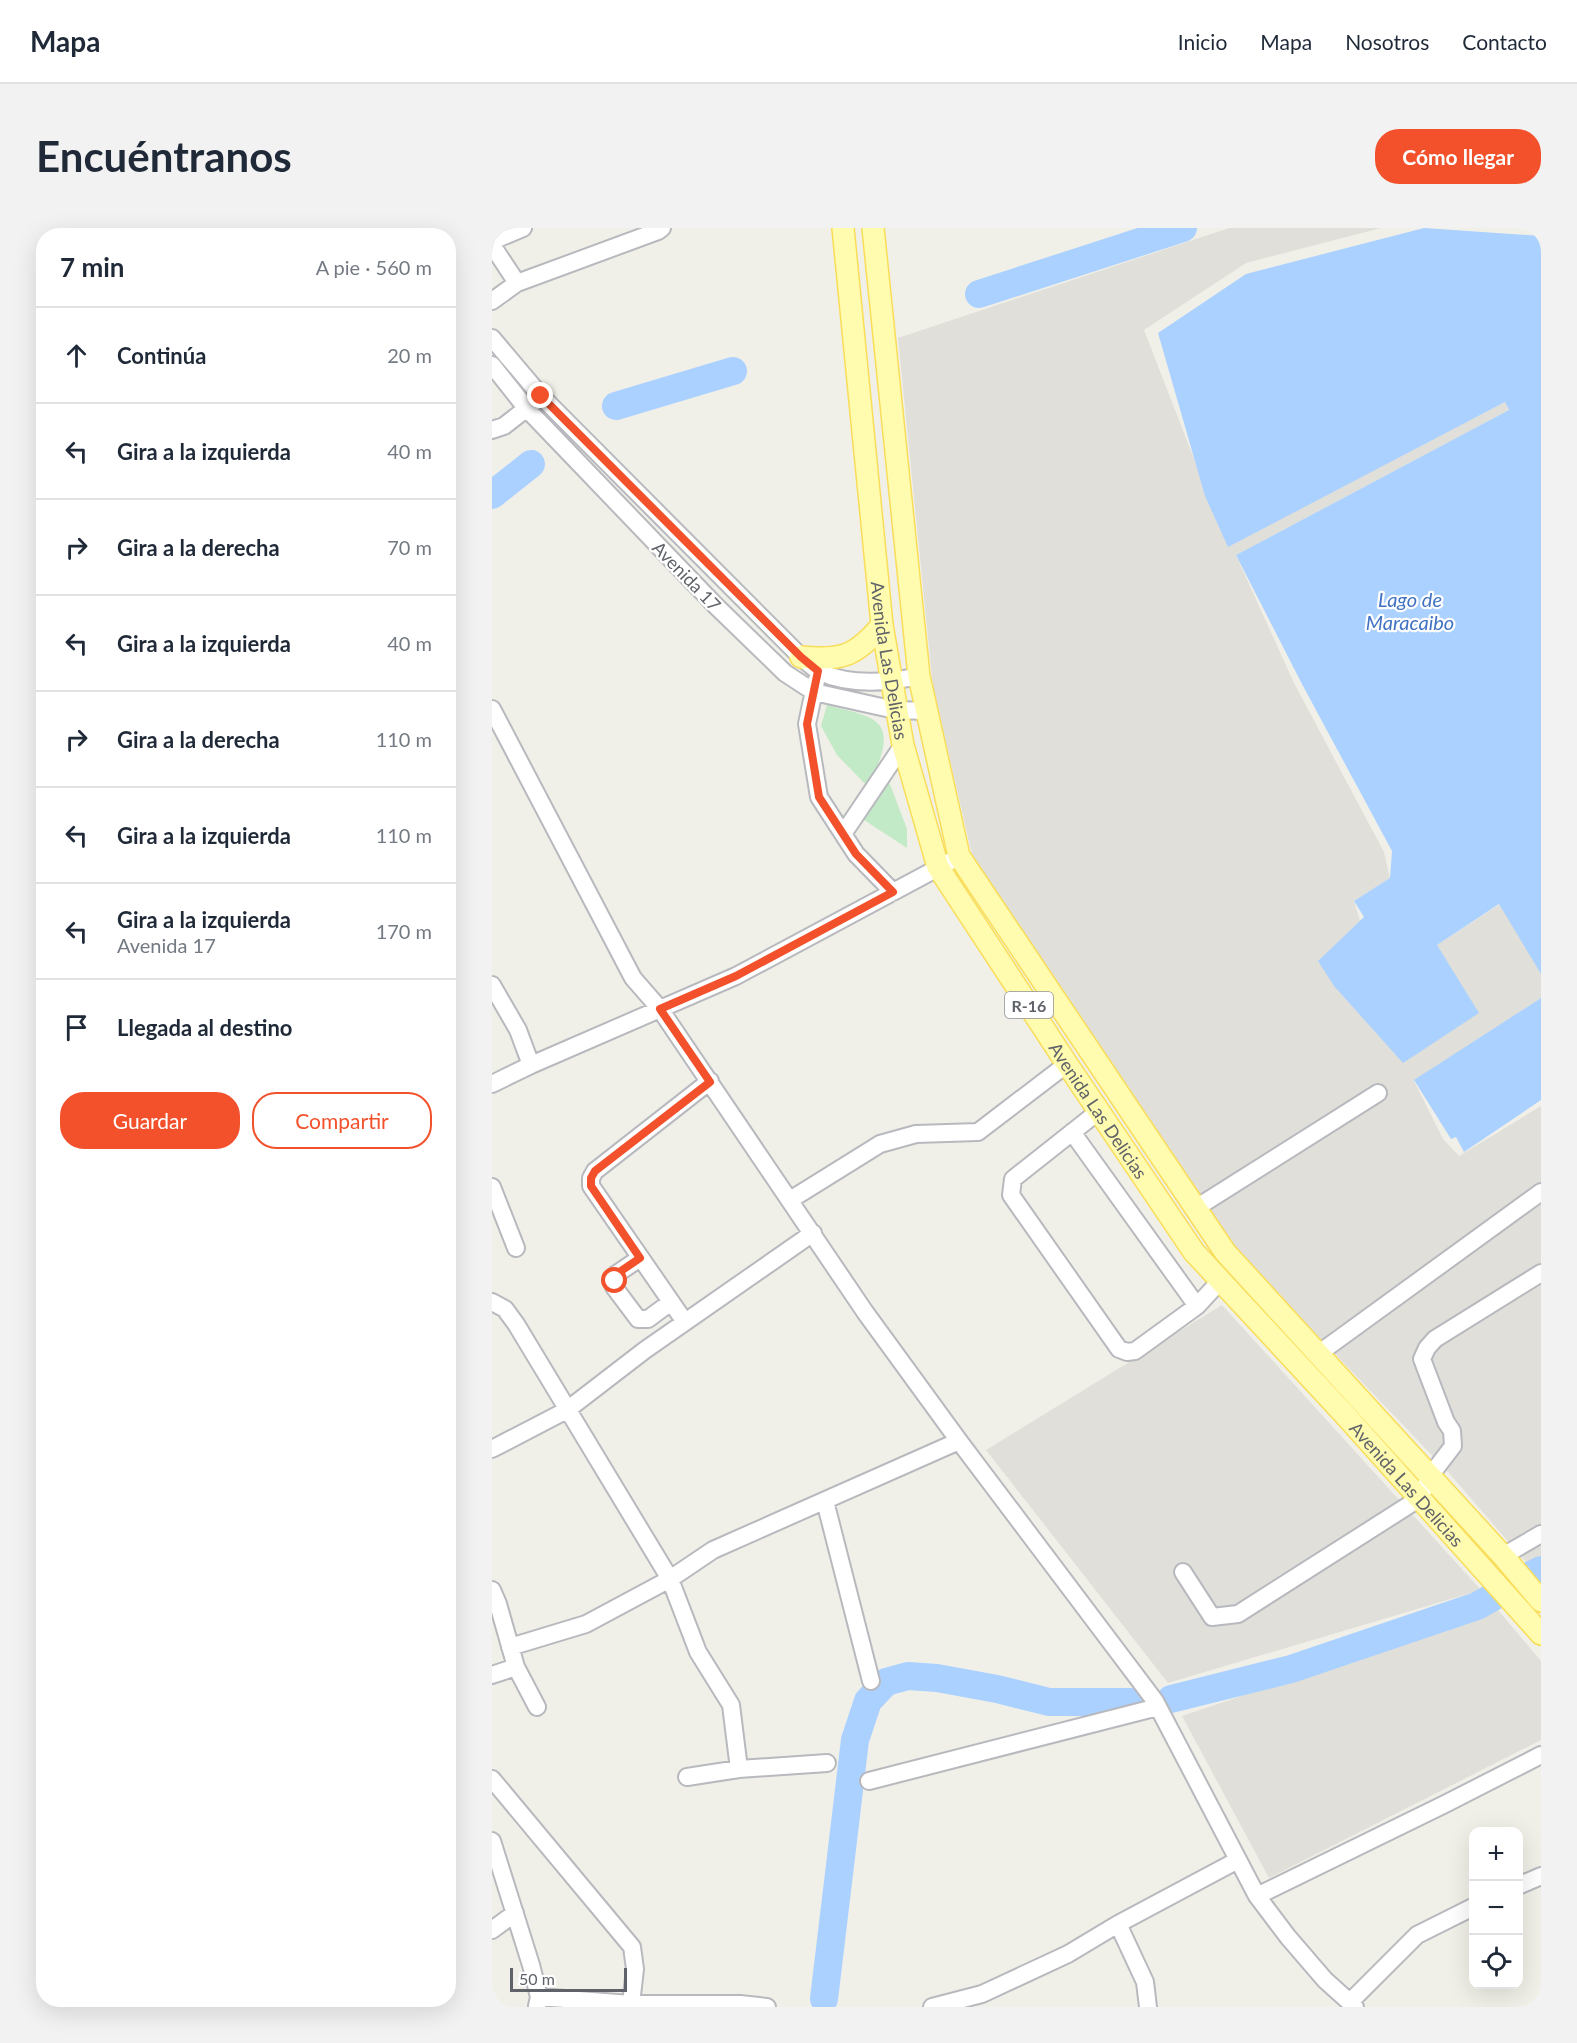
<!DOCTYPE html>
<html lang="es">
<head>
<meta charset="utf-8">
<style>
	:root { --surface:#fff; --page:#f2f2f3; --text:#1f2937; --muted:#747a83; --line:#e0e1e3; --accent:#f3512c }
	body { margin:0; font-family:Lato,sans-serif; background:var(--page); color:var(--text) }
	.controls { position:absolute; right:18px; bottom:18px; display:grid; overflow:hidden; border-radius:12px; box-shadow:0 6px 24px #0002 }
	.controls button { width:54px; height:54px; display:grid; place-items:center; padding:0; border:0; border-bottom:2px solid var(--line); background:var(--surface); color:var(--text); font:30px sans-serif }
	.scale { position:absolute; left:18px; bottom:15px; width:117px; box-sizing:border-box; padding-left:6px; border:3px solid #5f6268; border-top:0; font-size:16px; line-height:21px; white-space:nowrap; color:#5f6268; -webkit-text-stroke:4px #fff; paint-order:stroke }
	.stop { position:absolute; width:18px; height:18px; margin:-14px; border:4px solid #f3512c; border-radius:50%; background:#fff }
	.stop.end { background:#f3512c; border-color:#fff; box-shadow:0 2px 6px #0008 }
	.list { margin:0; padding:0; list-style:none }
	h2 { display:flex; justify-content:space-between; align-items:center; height:78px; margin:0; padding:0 24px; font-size:26px }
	h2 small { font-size:20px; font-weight:400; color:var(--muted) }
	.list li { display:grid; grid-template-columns:39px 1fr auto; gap:18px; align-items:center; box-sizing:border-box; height:96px; padding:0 24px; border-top:2px solid var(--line) }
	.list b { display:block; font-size:22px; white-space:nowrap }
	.list p { margin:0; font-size:20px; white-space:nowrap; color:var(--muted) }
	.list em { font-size:20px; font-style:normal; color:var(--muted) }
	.actions { display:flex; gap:12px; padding:18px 24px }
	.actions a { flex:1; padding:14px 0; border:2px solid var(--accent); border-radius:24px; text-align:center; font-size:21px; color:var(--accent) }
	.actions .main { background:var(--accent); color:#fff }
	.icon { flex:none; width:33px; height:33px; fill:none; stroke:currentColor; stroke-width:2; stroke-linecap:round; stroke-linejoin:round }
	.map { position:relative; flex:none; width:1049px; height:1779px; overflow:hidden; border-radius:24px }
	header { display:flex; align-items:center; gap:36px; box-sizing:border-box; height:84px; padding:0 30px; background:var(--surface); border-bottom:2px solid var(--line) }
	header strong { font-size:28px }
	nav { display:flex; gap:33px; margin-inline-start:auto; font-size:21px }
	.intro { display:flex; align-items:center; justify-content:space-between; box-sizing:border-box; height:144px; padding:0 36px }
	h1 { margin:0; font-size:42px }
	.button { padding:15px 27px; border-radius:24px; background:var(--accent); color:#fff; font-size:21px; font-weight:700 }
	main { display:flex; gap:36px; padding:0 36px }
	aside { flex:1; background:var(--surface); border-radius:24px; box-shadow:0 6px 24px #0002 }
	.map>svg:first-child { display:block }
</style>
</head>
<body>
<header>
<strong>Mapa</strong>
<nav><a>Inicio</a><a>Mapa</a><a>Nosotros</a><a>Contacto</a></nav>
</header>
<div class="intro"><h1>Encuéntranos</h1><a class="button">Cómo llegar</a></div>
<main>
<aside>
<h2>7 min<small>A pie · 560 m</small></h2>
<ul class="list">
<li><svg class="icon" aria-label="ahead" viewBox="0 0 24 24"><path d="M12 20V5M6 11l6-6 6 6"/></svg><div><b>Continúa</b></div><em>20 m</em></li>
<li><svg class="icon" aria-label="left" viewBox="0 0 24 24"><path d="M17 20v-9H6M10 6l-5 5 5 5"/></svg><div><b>Gira a la izquierda</b></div><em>40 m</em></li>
<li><svg class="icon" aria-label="right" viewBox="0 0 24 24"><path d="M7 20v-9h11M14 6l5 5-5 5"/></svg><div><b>Gira a la derecha</b></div><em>70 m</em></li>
<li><svg class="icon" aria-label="left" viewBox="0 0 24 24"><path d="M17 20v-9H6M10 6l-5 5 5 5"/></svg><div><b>Gira a la izquierda</b></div><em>40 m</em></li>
<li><svg class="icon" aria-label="right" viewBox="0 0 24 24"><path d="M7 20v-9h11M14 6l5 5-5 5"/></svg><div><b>Gira a la derecha</b></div><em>110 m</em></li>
<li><svg class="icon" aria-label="left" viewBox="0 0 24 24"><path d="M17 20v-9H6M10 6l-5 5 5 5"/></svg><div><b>Gira a la izquierda</b></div><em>110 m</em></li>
<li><svg class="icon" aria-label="left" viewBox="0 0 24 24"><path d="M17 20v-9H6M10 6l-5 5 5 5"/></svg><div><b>Gira a la izquierda</b><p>Avenida 17</p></div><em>170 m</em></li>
<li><svg class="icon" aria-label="arrive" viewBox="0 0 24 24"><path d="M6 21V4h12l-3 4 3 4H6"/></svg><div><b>Llegada al destino</b></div></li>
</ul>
<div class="actions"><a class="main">Guardar</a><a>Compartir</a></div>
</aside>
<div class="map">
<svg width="1049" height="1779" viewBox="0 0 1049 1779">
	<rect width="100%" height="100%" fill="#f1f0e8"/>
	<path fill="#e0dfda" d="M737,0H889L754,35L652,102L736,318L1013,174L1017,182L744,327L802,455L892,624L898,650L862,673L868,693L826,733L945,717L1008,676L1049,746V770L922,853L951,911L967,928L1049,878V1332L1038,1339L957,1245L757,1036L741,1021L481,631L441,459L406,110Z
		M730,1077L989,1362L676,1455L494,1222Z
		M1006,1382L1049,1433V1512L777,1650L690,1488Z"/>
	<path fill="#c3eac7" d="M335,477C349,481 368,484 380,491C405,505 384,540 376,559L345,527L329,498Z
		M396,551L415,601V620L372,592Z"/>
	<path fill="#aad1ff" d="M932,0L1049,8V746L1007,676L945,717L987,785L911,835L842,758L826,733L872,689L862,673L898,650L900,623L811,458L744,327L1017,182L1013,174L736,319L713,268L666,105L754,46Z
		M1049,770V872L972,924L964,909L959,911L922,852Z"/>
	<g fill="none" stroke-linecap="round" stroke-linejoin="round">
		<path stroke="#aad1ff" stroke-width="28" d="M487,66L691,0
			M124,178L241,143
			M0,267L39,236
			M1039,1347L1049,1342
			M679,1471L799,1441L985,1378L1001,1369
			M332,1771L363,1512L376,1473L394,1454L416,1448L445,1450L505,1461L557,1474H656"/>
		<defs>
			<path id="minor" d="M0,13L31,0
				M0,17L25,55L0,73
				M25,55L166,3L170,0
				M0,110L49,168L309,429C315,434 321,440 328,444C359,458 395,455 427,448
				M0,137L35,181L224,378L293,445L322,464L403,482L435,483
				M0,202L12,198L44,173
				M324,453L315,496L327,569L364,626L401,664
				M0,481L141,750L168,781L373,1084L467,1213L663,1473L765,1668L796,1709L833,1752L863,1779
				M351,606L411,517
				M0,757L26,802L39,837
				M0,856L39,837L244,748L457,634
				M607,883L521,951L519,967L627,1121L635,1124L643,1123L705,1078L729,1052
				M580,904L705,1078
				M0,959L24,1020
				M298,972L388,916L424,906L486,904L575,836
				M704,980L886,865
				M148,1030L123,1047L122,1059L146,1091H156L179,1074
				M0,1074L13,1081L24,1096L178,1351L206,1424L239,1477L247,1541L195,1549
				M193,1094L99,958V950L103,943L218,853
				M826,1126L1049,964
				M0,1221L75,1182L153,1122L321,1005
				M333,1273L379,1453
				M1011,1328L1049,1306
				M691,1344L720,1389L746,1386L928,1270L938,1248L961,1218L960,1203L954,1194L930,1131L935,1120L943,1111L1049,1045
				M0,1362L6,1376L24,1439L45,1479
				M18,1419L94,1396L178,1351L221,1322L467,1213
				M0,1447L24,1439
				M247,1541L335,1535
				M0,1551L140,1719L143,1741L139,1776
				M377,1553L666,1479
				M0,1613L39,1737L47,1769L45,1778
				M1026,1658L1049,1648
				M765,1668L953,1576L1049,1527
				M626,1696L653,1754L656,1779
				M0,1702L23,1685
				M47,1769L139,1776H248L275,1779
				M858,1774L925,1707L981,1679
				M440,1779L490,1766L576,1726L626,1696L746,1632"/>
			<g id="major">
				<path id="s1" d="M351,0L390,397L411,517L446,639L575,836L702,1024L854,1188L1049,1406"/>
				<path d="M381,0L427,448L467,628L733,1024L1011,1328L1049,1373"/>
				<path d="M309,429C350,433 364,428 390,397"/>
			</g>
		</defs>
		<use href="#minor" stroke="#b8b9be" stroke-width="20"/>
		<use href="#major" stroke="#f9dd59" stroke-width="24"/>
		<use href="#minor" stroke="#fff" stroke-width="16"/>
		<use href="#major" stroke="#fffbaf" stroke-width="21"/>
	</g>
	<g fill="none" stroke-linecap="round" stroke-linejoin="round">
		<path stroke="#f3512c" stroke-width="8" d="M49,168L309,429L326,443L315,496L327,569L364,626L401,664L244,748L168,781L218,854L103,943L99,950V958L148,1030L123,1047V1053"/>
	</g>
	<g text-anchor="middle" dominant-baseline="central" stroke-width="4.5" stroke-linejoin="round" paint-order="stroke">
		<rect fill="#fff" stroke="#8f9195" stroke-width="1.5" x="513" y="764" width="48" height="26" rx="4.5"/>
		<g font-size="16" font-weight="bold" fill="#5f6268">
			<text x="537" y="777">R-16</text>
		</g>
		<g font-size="18" fill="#5f6268" stroke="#fff">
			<text transform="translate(195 348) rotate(46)">Avenida 17</text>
			<text stroke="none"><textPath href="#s1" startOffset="435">Avenida Las Delicias</textPath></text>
			<text stroke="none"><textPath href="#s1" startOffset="939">Avenida Las Delicias</textPath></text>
			<text stroke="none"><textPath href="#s1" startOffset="1425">Avenida Las Delicias</textPath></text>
		</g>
		<g font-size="20" font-style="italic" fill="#4172c2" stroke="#fff">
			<text x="918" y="371">Lago de<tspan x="918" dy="23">Maracaibo</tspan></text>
		</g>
	</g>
</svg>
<div class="controls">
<button>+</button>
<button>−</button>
<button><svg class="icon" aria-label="locate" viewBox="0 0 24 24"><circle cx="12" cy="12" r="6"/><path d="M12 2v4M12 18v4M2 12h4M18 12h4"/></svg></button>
</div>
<div class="scale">50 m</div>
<div class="stop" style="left:123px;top:1053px"></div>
<div class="stop end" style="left:49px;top:168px"></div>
</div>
</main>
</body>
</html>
